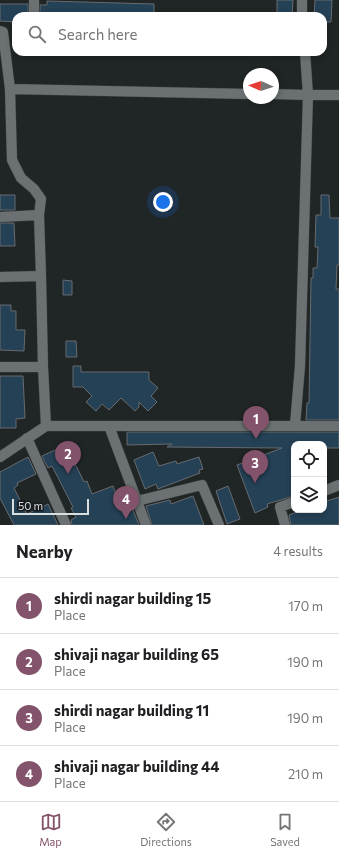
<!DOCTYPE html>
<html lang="en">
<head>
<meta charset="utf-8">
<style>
	:root { --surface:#fff; --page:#f2f2f2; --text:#202124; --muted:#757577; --line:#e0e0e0; --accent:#83526b }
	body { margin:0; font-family:Commissioner,sans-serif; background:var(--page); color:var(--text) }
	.controls { position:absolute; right:12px; bottom:12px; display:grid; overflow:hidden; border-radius:8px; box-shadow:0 2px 6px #0003 }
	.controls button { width:36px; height:36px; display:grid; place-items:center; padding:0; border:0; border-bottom:1px solid var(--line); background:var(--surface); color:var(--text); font:20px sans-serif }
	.compass { position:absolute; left:243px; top:68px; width:36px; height:36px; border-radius:50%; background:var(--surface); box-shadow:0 2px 6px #0003; rotate:273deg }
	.scale { position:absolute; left:12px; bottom:10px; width:77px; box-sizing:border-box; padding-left:4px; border:2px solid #dbdedf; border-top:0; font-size:11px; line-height:14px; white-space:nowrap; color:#dbdedf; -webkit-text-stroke:3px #171b1d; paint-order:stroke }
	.you { position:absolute; left:163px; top:202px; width:14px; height:14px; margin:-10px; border:3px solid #fff; border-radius:50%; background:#1a73e8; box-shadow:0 0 0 6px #1a73e833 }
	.badge { display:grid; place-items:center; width:26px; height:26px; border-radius:50%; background:var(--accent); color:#fff; font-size:13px; font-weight:700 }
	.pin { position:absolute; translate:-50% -33px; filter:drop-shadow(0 1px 2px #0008) }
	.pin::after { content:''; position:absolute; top:21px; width:14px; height:12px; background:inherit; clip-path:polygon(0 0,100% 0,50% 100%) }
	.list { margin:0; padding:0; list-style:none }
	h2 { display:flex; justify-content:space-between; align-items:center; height:52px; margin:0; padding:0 16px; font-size:17px }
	h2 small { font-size:13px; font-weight:400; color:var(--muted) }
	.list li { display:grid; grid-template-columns:26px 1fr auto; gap:12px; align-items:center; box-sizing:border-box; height:56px; padding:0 16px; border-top:1px solid var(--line) }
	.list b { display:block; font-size:15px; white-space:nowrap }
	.list p { margin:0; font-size:13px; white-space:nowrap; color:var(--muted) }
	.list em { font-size:13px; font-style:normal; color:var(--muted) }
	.icon { flex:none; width:22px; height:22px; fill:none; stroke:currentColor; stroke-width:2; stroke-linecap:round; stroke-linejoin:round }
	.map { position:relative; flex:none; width:339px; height:525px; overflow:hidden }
	.search { position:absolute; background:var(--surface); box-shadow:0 2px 6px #0003; left:12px; right:12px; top:12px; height:44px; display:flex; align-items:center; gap:10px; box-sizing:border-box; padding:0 14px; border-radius:12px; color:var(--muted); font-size:15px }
	.sheet { height:276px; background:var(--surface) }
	nav { display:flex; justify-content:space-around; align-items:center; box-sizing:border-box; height:56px; border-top:1px solid var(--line); background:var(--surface); font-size:11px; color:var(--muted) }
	nav a { display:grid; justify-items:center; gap:2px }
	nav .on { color:var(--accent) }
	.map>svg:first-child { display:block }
</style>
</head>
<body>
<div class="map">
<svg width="339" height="525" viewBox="0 0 339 525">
	<rect width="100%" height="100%" fill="#202526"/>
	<path fill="#254156" stroke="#676b6e" d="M277,0H293L292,16H277Z
		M315,0H332L331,22H323V16H314Z
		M47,1L154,4V16H40V5H47Z
		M0,4H28V16H16V22L0,21Z
		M0,195H15V210H0Z
		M321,195H329L330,218H339V265H337L336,289H339V420H306L307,403H309L311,278H313V268H317L318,247H315L316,215H321Z
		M0,223H14L15,246H0Z
		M63,280L72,281V295H63Z
		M0,305H11V311H16V330H25L24,351L0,350Z
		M66,341H76L77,357H66Z
		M73,366H81V372H149V380L158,388L151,396L157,402L148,411L139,402V407L135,411L121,398L109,410L102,404L96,411L86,402L92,396L83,387H73Z
		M0,376H23L25,418L16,419V428H0Z
		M127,432H339V448H324V444H294V496L267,504L268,507L255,513L237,465L282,448L167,447L172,444L127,445Z
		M66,445L84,482L87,481L92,494L113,486L121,509L131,505L139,525H72L71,520L76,517L71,508L73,507L52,466L48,468L42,456Z
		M153,452L159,466L176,461L177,464L199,457L203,469L199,470L200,473L158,489L156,484L145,489L134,460Z
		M28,457L36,474L17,483L18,485L14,488L27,514L48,504L58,525H14L0,498V472Z
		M228,486L240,519L227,524L216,491Z
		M193,496L204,525H152L146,506L170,500L171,504Z
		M339,497V525H291L289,515L302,510H324V502Z"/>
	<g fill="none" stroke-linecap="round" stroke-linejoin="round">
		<defs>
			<path id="minor" d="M34,16V0
				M302,16V0
				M0,31L3,32L10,89L12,160L21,178L34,189L41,199L39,215
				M10,89L249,94
				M273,94L308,95L305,52
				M0,217L39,215L41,276
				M0,277L41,276L43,367L46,426
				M0,367H43
				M295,425L300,366L308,95H339
				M109,426L137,501L202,485L219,525
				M27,438L66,525
				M0,457L46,426H339
				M324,491L339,485
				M137,501L146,525
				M285,525L280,507L294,502"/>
		</defs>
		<use href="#minor" stroke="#3c4041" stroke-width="11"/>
		<use href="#minor" stroke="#6b7172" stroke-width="10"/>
	</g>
</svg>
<div class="controls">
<button><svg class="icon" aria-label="locate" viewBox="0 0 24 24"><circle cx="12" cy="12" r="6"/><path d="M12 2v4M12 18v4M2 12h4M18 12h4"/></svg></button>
<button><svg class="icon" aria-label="layers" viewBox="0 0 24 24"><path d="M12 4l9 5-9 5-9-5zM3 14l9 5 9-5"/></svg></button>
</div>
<svg class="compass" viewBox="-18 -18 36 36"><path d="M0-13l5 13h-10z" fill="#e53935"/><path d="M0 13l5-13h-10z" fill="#757577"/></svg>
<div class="scale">50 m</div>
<div class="you"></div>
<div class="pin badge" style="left:256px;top:439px">1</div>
<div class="pin badge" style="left:68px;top:474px">2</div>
<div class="pin badge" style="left:255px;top:483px">3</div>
<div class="pin badge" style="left:126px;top:519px">4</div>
<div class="search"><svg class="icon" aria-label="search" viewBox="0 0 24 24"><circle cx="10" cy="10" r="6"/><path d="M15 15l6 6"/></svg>Search here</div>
</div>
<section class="sheet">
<h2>Nearby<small>4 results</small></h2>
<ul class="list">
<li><span class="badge">1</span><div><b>shirdi nagar building 15</b><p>Place</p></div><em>170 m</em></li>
<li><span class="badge">2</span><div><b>shivaji nagar building 65</b><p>Place</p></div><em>190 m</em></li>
<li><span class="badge">3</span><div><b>shirdi nagar building 11</b><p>Place</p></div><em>190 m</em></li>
<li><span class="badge">4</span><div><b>shivaji nagar building 44</b><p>Place</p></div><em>210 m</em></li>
</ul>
</section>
<nav>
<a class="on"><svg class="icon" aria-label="map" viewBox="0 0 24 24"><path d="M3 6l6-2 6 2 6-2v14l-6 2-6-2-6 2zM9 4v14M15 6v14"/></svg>Map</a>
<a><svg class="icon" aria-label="directions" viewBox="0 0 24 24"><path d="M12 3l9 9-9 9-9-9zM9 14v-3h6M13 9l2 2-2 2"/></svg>Directions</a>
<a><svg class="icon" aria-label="saved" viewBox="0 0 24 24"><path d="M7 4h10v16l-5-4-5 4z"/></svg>Saved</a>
</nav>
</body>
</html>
